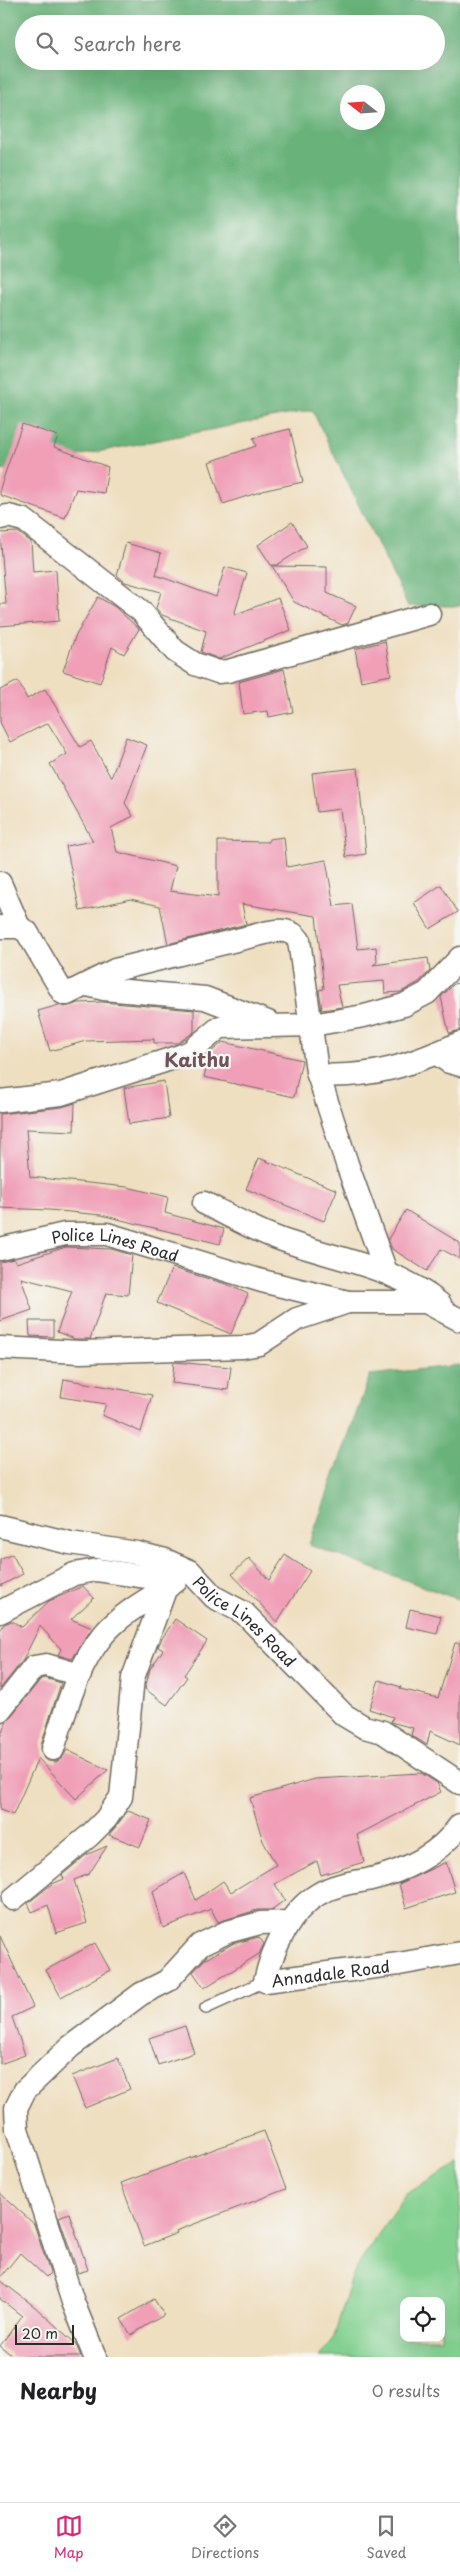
<!DOCTYPE html>
<html lang="en">
<head>
<meta charset="utf-8">
<style>
	:root { --surface:#fff; --page:#f6f6f6; --text:#202124; --muted:#757577; --line:#e0e0e0; --accent:#db2777 }
	body { margin:0; font-family:"Playpen Sans",sans-serif; background:var(--page); color:var(--text) }
	.controls { position:absolute; right:15px; bottom:15px; display:grid; overflow:hidden; border-radius:10px; box-shadow:0 5px 20px #0002 }
	.controls button { width:45px; height:45px; display:grid; place-items:center; padding:0; border:0; border-bottom:1px solid var(--line); background:var(--surface); color:var(--text); font:25px sans-serif }
	.compass { position:absolute; left:340px; top:85px; width:45px; height:45px; border-radius:50%; background:var(--surface); box-shadow:0 5px 20px #0002; rotate:287deg }
	.scale { position:absolute; left:15px; bottom:12px; width:59px; box-sizing:border-box; padding-left:5px; border:2px solid #2b2b2b; border-top:0; font-size:14px; line-height:18px; white-space:nowrap; color:#2b2b2b; -webkit-text-stroke:4px #f6f6f2; paint-order:stroke }
	.list { margin:0; padding:0; list-style:none }
	h2 { display:flex; justify-content:space-between; align-items:center; height:65px; margin:0; padding:0 20px; font-size:21px }
	h2 small { font-size:16px; font-weight:400; color:var(--muted) }
	.icon { flex:none; width:28px; height:28px; fill:none; stroke:currentColor; stroke-width:2; stroke-linecap:round; stroke-linejoin:round }
	.map { position:relative; flex:none; width:460px; height:2357px; overflow:hidden }
	.search { position:absolute; background:var(--surface); box-shadow:0 5px 20px #0002; left:15px; right:15px; top:15px; height:55px; display:flex; align-items:center; gap:12px; box-sizing:border-box; padding:0 18px; border-radius:28px; color:var(--muted); font-size:19px }
	.sheet { height:145px; background:var(--surface) }
	nav { display:flex; justify-content:space-around; align-items:center; box-sizing:border-box; height:70px; border-top:1px solid var(--line); background:var(--surface); font-size:14px; color:var(--muted) }
	nav a { display:grid; justify-items:center; gap:2px }
	nav .on { color:var(--accent) }
	.map>svg:first-child { display:block }
</style>
</head>
<body>
<div class="map">
<svg width="460" height="2357" viewBox="0 0 460 2357">
	<rect width="100%" height="100%" fill="#f6f6f2"/>
	<filter id="ink" filterUnits="userSpaceOnUse"><feTurbulence type="fractalNoise" baseFrequency=".02" numOctaves="2"/><feDisplacementMap in="SourceGraphic" scale="10" xChannelSelector="R" yChannelSelector="G"/><feConvolveMatrix kernelMatrix="1 2 1 2 8 2 1 2 1" color-interpolation-filters="sRGB"/></filter>
	<filter id="wash" filterUnits="userSpaceOnUse"><feTurbulence type="fractalNoise" baseFrequency=".0096" numOctaves="4" result="noise"/><feDisplacementMap in="SourceGraphic" scale="20" xChannelSelector="R" yChannelSelector="G"/><feGaussianBlur stdDeviation="1.12" result="paint"/><feColorMatrix in="noise" values="0 0 0 0 0 0 0 0 0 0 0 0 0 0 0 0 0 1.4 0 .05"/><feComposite in="paint" operator="in"/></filter>
	<g filter="url(#wash)">
		<rect width="100%" height="100%" fill="#efdfc1"/>
		<path fill="#82d08f" stroke="#567e5d" fill-rule="evenodd" d="M460,2163V2357H319L334,2337L354,2270L406,2194ZM404,2301H441V2338H404Z"/>
		<path fill="#69b27a" stroke="#4a6e52" fill-rule="evenodd" d="M0,0H460V606H408L312,410L0,471ZM24,24H436V61H24ZM348,92H378V122H348Z
			M460,1365V1600L309,1545L370,1375Z"/>
		<g id="blocks">
			<path fill="#f09fb7" d="M22,424L58,436L54,447L108,467L104,493L76,489L65,518L0,495V488Z
				M290,429L303,482L266,490L223,504L209,462L256,446L253,438Z
				M292,522L307,546L277,565H271L258,545Z
				M18,532L31,542L33,572L56,570L59,621L0,626V604H6L0,533Z
				M126,543L161,553L156,575L216,597L225,567L247,573L234,615L278,598L291,630L219,659L201,652L206,631L162,615L156,608L161,592L125,582L117,575Z
				M272,566L327,567V593L356,606L348,623L342,625L294,602Z
				M98,597L115,607L139,629L124,654L112,647L100,683L63,671L75,637Z
				M385,641L391,675L361,681L355,649Z
				M284,669L293,712L269,717L268,711L243,714L239,682Z
				M18,681L27,699L45,689L80,747L91,741L111,778L126,737L147,745L125,803L133,816L111,828L117,852L176,866L170,891L218,897V841L269,842V839L284,837L287,867L326,860L334,906L352,904L358,949L376,947L377,962L373,965L428,958L430,971L419,982L401,992L385,993L384,981L337,985L342,1007L322,1010L319,990L324,989L316,916L242,904L246,924L168,944L160,906L130,899L80,911L66,846L93,841L50,764L67,754L48,723L10,742L0,722V690Z
				M358,768L366,854L346,857L340,809L317,812L312,773Z
				M441,885L458,912L430,929L414,903Z
				M460,982V1030L449,1033L441,997L454,984Z
				M102,1002L194,1010V1032L178,1043H154V1039L86,1041L50,1051L38,1011L59,1005L64,1007L79,1003Z
				M223,1042L302,1060L294,1097L204,1077L210,1053Z
				M164,1081L169,1118L129,1124L124,1088Z
				M75,1103L74,1131L26,1129L30,1177L127,1187L168,1197L165,1213L224,1229L220,1244L101,1215L49,1210L0,1208V1114L62,1107Z
				M259,1158L337,1190L324,1221L246,1189Z
				M406,1210L460,1243V1259L441,1249L427,1271L392,1249L388,1239Z
				M66,1247L111,1249L132,1255L128,1295L106,1293L90,1339H75L57,1332L72,1291L21,1278L32,1310L0,1321V1262L14,1259L16,1263Z
				M172,1268L226,1284L248,1294L231,1334L157,1303Z
				M29,1321H53V1337L30,1336Z
				M174,1362L231,1367L228,1390L172,1383Z
				M64,1379L152,1395L141,1432L102,1415L106,1404L61,1397Z
				M12,1554L23,1574L0,1586V1560Z
				M285,1555L310,1571L277,1622L232,1574L249,1558L269,1580Z
				M83,1586L94,1598L71,1619L92,1628L72,1659L58,1655L61,1649L40,1626L23,1660L0,1689V1631L4,1624L12,1621L22,1627L49,1601Z
				M410,1609L441,1616L437,1634L406,1627Z
				M175,1619L207,1641L184,1675L187,1677L167,1705L145,1689L150,1669L163,1650L158,1647L161,1640Z
				M455,1643H460V1745L430,1731L427,1745L411,1735L413,1728L391,1722L393,1717L369,1709L379,1680L401,1687L400,1689L438,1698Z
				M45,1678L61,1683L41,1745L43,1757L48,1761L56,1762L62,1758L67,1750L108,1770L76,1799L38,1758L13,1815L0,1810V1737L7,1721L41,1679Z
				M421,1773L437,1783L441,1792L357,1835L364,1862L321,1875L317,1861L275,1884L285,1900L271,1910H257L218,1922L211,1909L163,1928L153,1891L184,1873L196,1900L223,1881L231,1892L276,1865L263,1841L250,1798L315,1779Z
				M128,1811L151,1820L140,1847L109,1835Z
				M107,1846L89,1874L74,1880L87,1923L56,1933L48,1905L32,1912L28,1903L52,1884L64,1879L62,1875L86,1855Z
				M446,1862L455,1892L406,1908L399,1884Z
				M0,1936L33,2007L12,2017L25,2055L0,2064Z
				M259,1937L264,1944L259,1954L204,1988L193,1972L204,1960L232,1944Z
				M95,1943L110,1970L61,1997L46,1970Z
				M185,2026L194,2053L158,2065L149,2038Z
				M118,2058L130,2089L85,2108L72,2076Z
				M264,2131L286,2189L176,2231L177,2233L144,2246L121,2183Z
				M0,2193L34,2224L50,2273L46,2277L20,2253L0,2278Z
				M69,2213L88,2270L78,2273L59,2217Z
				M0,2280L35,2307L76,2344L81,2357H14L0,2346L22,2316L0,2299Z
				M154,2299L164,2315L131,2335L121,2319Z"/>
		</g>
	</g>
	<g filter="url(#ink)">
		<use href="#blocks" fill-opacity="0" stroke="#706a60" stroke-width="1"/>
		<g fill="none" stroke-linecap="round" stroke-linejoin="round">
			<defs>
				<path id="lane" d="M206,2008L265,1981"/>
				<g id="street">
					<path d="M0,518L8,516L24,520L141,611L175,651L195,664L218,672L228,671L429,614"/>
					<path d="M0,883L19,927"/>
					<path d="M0,927H19L27,932L63,993L67,994L115,970L269,932C281,930 291,929 299,940L317,1071L347,1164L386,1272"/>
					<path d="M88,985L104,989L205,998L268,1022"/>
					<path d="M436,1053L449,1062L460,1065"/>
					<path d="M318,1075C374,1078 410,1065 460,1043"/>
					<path d="M0,1101L61,1094L180,1056L190,1052L220,1027L312,1025L364,1016L404,1005L427,993L460,958"/>
					<path d="M204,1203C228,1215 252,1229 277,1238C332,1259 394,1265 440,1304"/>
					<path id="s1" d="M0,1249L65,1234H107L262,1281L348,1302H426L460,1320"/>
					<path d="M0,1348L81,1352L243,1347L259,1344L297,1319L348,1302"/>
					<path id="s2" d="M0,1526L70,1543L137,1553L165,1560L190,1571L214,1597L244,1613L344,1715L364,1727L383,1732L460,1783"/>
					<path d="M0,1612L74,1574L97,1570L176,1581"/>
					<path d="M0,1710L34,1667L46,1665L80,1675"/>
					<path d="M53,1749C66,1710 77,1666 104,1634C121,1614 147,1600 169,1586"/>
					<path id="s3" d="M460,1825C439,1855 403,1872 367,1880C349,1883 333,1885 317,1895C289,1912 272,1951 265,1981L399,1964L460,1953"/>
					<path d="M13,1899L90,1835L106,1819L121,1797L133,1678L166,1587"/>
					<path d="M95,2357L73,2302L17,2129L16,2108L25,2090L70,2047L141,1994L167,1981L200,1945L227,1932L260,1923L290,1922"/>
				</g>
			</defs>
			<use href="#lane" stroke="#706a60" stroke-width="14"/>
			<use href="#street" stroke="#706a60" stroke-width="25"/>
			<use href="#lane" stroke="#fff" stroke-width="11"/>
			<use href="#street" stroke="#fff" stroke-width="22"/>
		</g>
	</g>
	<g text-anchor="middle" dominant-baseline="central" stroke-width="4.5" stroke-linejoin="round" paint-order="stroke">
		<g font-size="16" fill="#2b2b2b" stroke="#f6f6f2">
			<text stroke="none"><textPath href="#s1" startOffset="118">Police Lines Road</textPath></text>
			<text stroke="none"><textPath href="#s2" startOffset="271">Police Lines Road</textPath></text>
			<text stroke="none"><textPath href="#s3" startOffset="332">Annadale Road</textPath></text>
		</g>
		<g font-size="19" font-weight="bold" fill="#70545c" stroke="#f6f6f2">
			<text x="197" y="1059">Kaithu</text>
		</g>
	</g>
</svg>
<div class="controls">
<button><svg class="icon" aria-label="locate" viewBox="0 0 24 24"><circle cx="12" cy="12" r="6"/><path d="M12 2v4M12 18v4M2 12h4M18 12h4"/></svg></button>
</div>
<svg class="compass" viewBox="-18 -18 36 36"><path d="M0-13l5 13h-10z" fill="#e53935"/><path d="M0 13l5-13h-10z" fill="#757577"/></svg>
<div class="scale">20 m</div>
<div class="search"><svg class="icon" aria-label="search" viewBox="0 0 24 24"><circle cx="10" cy="10" r="6"/><path d="M15 15l6 6"/></svg>Search here</div>
</div>
<section class="sheet">
<h2>Nearby<small>0 results</small></h2>
<ul class="list">
</ul>
</section>
<nav>
<a class="on"><svg class="icon" aria-label="map" viewBox="0 0 24 24"><path d="M3 6l6-2 6 2 6-2v14l-6 2-6-2-6 2zM9 4v14M15 6v14"/></svg>Map</a>
<a><svg class="icon" aria-label="directions" viewBox="0 0 24 24"><path d="M12 3l9 9-9 9-9-9zM9 14v-3h6M13 9l2 2-2 2"/></svg>Directions</a>
<a><svg class="icon" aria-label="saved" viewBox="0 0 24 24"><path d="M7 4h10v16l-5-4-5 4z"/></svg>Saved</a>
</nav>
</body>
</html>
